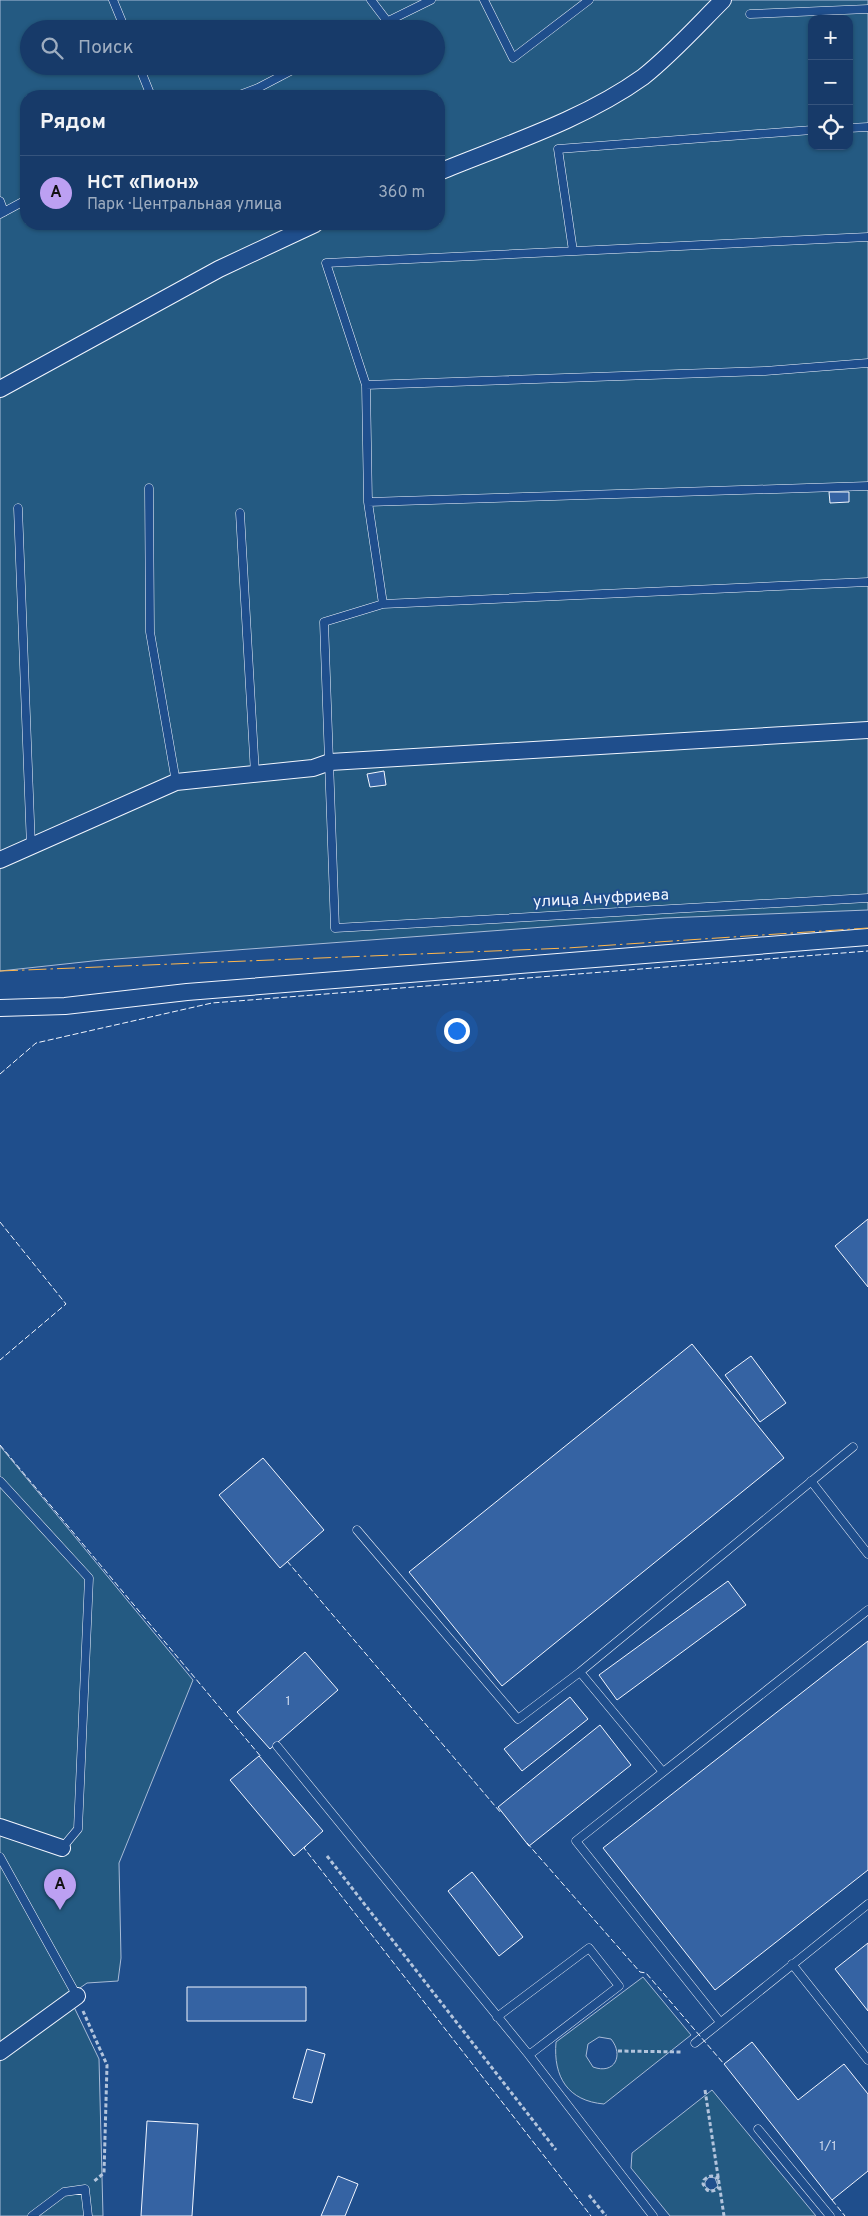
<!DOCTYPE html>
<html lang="ru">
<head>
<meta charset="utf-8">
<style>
	:root { --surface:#173a69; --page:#20416f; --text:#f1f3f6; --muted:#9eadc0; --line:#36547d; --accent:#bca0f2 }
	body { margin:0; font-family:Overpass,sans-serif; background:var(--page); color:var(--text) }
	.controls { position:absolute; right:15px; top:15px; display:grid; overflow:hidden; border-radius:10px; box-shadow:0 1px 4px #0004 }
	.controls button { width:45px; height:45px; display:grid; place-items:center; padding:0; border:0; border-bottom:1px solid var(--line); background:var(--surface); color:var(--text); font:25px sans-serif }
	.you { position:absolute; left:456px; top:1030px; width:18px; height:18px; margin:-12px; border:4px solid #fff; border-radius:50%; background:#1a73e8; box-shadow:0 0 0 8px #1a73e833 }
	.badge { display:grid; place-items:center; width:32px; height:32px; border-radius:50%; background:var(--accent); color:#111; font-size:16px; font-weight:700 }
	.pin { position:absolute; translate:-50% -41px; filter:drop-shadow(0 1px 2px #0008) }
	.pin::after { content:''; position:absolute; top:26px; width:18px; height:15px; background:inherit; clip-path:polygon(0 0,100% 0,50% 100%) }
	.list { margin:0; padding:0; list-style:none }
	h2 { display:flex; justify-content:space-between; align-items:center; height:65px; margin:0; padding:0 20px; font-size:21px }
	h2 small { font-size:16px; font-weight:400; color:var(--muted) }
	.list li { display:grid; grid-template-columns:32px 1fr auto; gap:15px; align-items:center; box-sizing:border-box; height:75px; padding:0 20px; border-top:1px solid var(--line) }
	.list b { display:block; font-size:19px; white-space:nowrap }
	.list p { margin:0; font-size:16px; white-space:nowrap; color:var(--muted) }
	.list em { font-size:16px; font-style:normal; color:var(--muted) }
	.icon { flex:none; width:28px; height:28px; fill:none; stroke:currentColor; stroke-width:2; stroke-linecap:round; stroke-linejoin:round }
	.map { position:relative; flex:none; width:868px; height:2216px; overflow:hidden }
	.search { position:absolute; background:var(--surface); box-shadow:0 1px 4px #0004; left:20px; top:20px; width:425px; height:55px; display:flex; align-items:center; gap:12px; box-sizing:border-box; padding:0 18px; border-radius:28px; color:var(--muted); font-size:19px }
	.panel { position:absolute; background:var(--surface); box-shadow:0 1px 4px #0004; left:20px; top:90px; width:425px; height:140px; border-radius:20px }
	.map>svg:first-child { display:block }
</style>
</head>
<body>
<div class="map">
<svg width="868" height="2216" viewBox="0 0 868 2216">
	<rect width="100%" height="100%" fill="#1f4e8c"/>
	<path fill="#245a82" stroke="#a8bbd7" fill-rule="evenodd" d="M0,0H868V910L665,918L102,960L0,971ZM812,19H849V146H812ZM29,29H436V66H29ZM26,96H439V224H26Z
		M0,1446L193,1680L119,1863L121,1958L118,1981L87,1983L0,2044Z
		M643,1977L691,2035L604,2104C568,2101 553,2077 556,2042ZM599,2037L611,2039C624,2055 615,2075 593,2067L586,2056L588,2044Z
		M74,2007L99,2059L103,2216H0V2061Z
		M712,2090L816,2216H670L631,2168L632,2153ZM709,2177L715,2178L718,2186L713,2190H710L705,2186V2182Z"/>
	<path fill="#3563a3" stroke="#f2f6ff" d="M829,492H849V502L830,503Z
		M384,771L386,785L370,787L367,774Z
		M868,1219V1287L835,1246Z
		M692,1344L784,1458L502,1686L409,1572Z
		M751,1356L786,1403L760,1422L725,1375Z
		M263,1458L324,1530L280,1568L219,1495Z
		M728,1581L746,1605L617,1700L599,1675Z
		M868,1641V1870L715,1990L603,1848Z
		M305,1652L338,1690L270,1749L237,1712Z
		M570,1697L588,1719L522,1771L504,1749Z
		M600,1725L631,1765L529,1846L498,1807Z
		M259,1756L323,1831L294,1856L230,1780Z
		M472,1872L523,1937L499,1956L448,1891Z
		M868,1943V2011L835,1969Z
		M187,1987H306V2021H187Z
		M752,2042L798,2100L844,2064L868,2094V2171L832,2200L724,2064Z
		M307,2049L325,2054L312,2103L293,2098Z
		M147,2121L198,2124L192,2216H141Z
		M338,2176L358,2184L345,2216H321Z"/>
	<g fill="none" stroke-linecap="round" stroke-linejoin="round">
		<defs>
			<path id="lane" d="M113,0L125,29
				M371,0L387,21
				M484,0L513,58L589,0
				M750,14L868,9
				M372,29L431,0
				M139,66L151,96
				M237,96L258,88L300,66
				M849,128L868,127
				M0,201L4,212
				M0,214L26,200
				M573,251L558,149L812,130
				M366,385L765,371L868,363
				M149,488L150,632L176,782
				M368,502L868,486
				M18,508L31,847
				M240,513L255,774
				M868,582L383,604L324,622L335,928L868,898
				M383,604L368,502L366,385L326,263L868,237
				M0,1481L89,1578L78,1829L62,1848
				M811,1481L868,1554
				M357,1530L518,1719L580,1672L663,1772
				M580,1672L853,1447
				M277,1746L529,2055L653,2216
				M0,1857L77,1996
				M792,1964L868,2060
				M497,2017L589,1948L619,1986L529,2055
				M720,2022L576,1841L868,1610
				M695,2043L868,1904
				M758,2129L830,2216
				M32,2216L64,2192L85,2189L88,2216"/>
			<path id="street" d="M439,172C507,144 583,120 643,77C672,54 697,26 723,0
				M0,389L219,269L315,224
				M0,860L176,782L313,768L330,762L868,730
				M0,1008L65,1006L187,992L868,937
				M0,1827L62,1848
				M0,2052L77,1996"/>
		</defs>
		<use href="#lane" stroke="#f2f6ff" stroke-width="9"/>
		<use href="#street" stroke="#f2f6ff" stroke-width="18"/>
		<path stroke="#b3c4dc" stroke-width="3" stroke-dasharray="4 2.5" stroke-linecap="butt" d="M327,1856L556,2150
			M83,2011L107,2065L104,2173L93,2182
			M618,2051L682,2052
			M705,2090L724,2216
			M719,2179C713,2175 709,2175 704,2180L703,2184L707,2190C712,2192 715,2191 719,2187
			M589,2195L606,2216"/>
		<use href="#lane" stroke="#1f4e8c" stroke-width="8"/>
		<use href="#street" stroke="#1f4e8c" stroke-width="16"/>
		<path stroke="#f2f6ff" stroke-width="1" stroke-dasharray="6 2.5" stroke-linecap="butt" d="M0,1074L36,1043L212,1003L868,951
			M0,1222L66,1304L0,1360
			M0,1445L262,1758
			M287,1561L501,1813
			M527,1843L640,1972L646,1973L724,2064
			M306,1846L304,1848L591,2216
			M832,2200L845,2216"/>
		<path stroke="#ffb74d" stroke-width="1" stroke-dasharray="18 4 2.5 4" stroke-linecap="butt" d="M0,971L567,948L868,928"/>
	</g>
	<g text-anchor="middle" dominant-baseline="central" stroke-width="4" stroke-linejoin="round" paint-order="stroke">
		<g font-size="14" fill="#c3d1e8">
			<text x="288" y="1701">1</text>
			<text x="828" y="2146">1/1</text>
		</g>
		<g font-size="16" fill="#f2f6ff" stroke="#1f4e8c">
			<text transform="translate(601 899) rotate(-3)">улица Ануфриева</text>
		</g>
	</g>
</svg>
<div class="controls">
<button>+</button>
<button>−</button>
<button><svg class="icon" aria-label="locate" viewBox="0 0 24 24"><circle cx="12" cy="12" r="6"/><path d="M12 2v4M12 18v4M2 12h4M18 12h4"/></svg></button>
</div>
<div class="you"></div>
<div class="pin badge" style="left:60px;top:1910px">A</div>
<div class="search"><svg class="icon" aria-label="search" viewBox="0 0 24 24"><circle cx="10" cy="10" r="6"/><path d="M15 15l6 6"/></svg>Поиск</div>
<section class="panel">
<h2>Рядом<small></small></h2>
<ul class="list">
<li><span class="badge">A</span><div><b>НСТ «Пион»</b><p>Парк · Центральная улица</p></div><em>360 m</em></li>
</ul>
</section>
</div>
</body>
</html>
